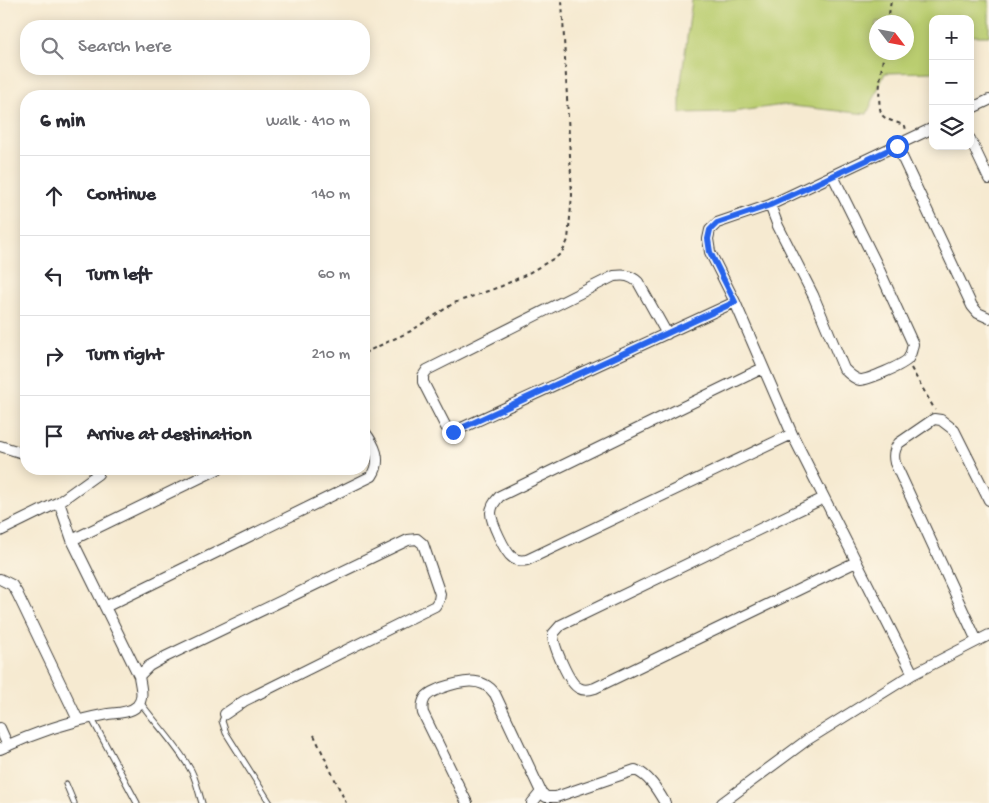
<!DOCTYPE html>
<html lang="en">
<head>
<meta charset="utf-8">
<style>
	:root { --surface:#fff; --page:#f7f7f7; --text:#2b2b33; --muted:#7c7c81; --line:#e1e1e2 }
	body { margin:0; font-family:"Gochi Hand",sans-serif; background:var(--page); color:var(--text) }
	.controls { position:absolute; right:15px; top:15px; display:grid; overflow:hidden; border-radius:10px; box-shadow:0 2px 12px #0003 }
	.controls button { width:45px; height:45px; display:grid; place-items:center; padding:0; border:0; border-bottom:1px solid var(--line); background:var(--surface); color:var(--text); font:25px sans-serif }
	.compass { position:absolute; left:869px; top:15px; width:45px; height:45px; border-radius:50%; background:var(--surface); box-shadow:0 2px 12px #0003; rotate:122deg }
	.stop { position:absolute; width:15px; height:15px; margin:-11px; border:4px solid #2563eb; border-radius:50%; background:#fff }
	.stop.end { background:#2563eb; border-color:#fff; box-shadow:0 1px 5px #0008 }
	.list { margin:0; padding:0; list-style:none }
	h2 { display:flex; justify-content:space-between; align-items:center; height:65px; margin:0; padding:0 20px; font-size:21px }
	h2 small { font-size:16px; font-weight:400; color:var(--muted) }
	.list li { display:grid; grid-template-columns:32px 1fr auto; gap:15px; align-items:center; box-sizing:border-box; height:80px; padding:0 20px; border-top:1px solid var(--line) }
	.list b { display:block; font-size:19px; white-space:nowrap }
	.list em { font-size:16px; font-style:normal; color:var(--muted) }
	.icon { flex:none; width:28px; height:28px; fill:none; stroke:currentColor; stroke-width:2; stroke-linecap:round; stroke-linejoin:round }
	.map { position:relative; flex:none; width:989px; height:803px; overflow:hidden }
	.search { position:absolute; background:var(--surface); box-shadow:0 2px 12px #0003; left:20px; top:20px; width:350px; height:55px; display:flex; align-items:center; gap:12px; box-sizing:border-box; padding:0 18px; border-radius:20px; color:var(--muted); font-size:19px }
	.panel { position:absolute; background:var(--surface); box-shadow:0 2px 12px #0003; left:20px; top:90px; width:350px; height:385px; border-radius:20px }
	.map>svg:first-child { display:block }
</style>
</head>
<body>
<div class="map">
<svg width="989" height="803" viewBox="0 0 989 803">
	<rect width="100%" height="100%" fill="#fcf5e5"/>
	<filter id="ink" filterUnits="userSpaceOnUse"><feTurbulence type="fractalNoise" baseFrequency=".02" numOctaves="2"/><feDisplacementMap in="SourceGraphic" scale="10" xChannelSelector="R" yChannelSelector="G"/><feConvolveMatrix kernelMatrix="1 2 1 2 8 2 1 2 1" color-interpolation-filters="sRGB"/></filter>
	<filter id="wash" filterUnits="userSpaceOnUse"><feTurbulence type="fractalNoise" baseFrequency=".0096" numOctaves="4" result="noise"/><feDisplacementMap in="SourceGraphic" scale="20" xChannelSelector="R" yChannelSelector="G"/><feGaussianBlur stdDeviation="1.12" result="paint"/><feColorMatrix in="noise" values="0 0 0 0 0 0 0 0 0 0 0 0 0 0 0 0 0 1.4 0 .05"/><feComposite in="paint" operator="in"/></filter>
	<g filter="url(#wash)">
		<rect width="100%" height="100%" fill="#f6ead1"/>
		<path fill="#bacd70" stroke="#6b7446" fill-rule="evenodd" d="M692,0H989V36H970V19H933V72L885,73L867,114L783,105L733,112L680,113V90ZM876,22H906V52H876Z"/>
	</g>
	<g filter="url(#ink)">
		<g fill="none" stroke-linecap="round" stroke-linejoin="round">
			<defs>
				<path id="service" d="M140,702C156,724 175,743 189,767C196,777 198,791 202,803
					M225,714L222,721L226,733L270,803
					M91,717L137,803
					M66,784L74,803"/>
				<path id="minor" d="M970,109L989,100
					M970,139L989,179
					M897,146L972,306L978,313L989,318
					M770,205L778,226L813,295L844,369C848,373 854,379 860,380C868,380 903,365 908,359C911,355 912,349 913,344L877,265L833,176
					M667,334L638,282C630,275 625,275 614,276L427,370L423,376V382L446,427L450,431H455L735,302
					M763,368L500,496C495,501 491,506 491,513C491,522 505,552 512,557C516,561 522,561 527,560L792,434
					M0,446L26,454
					M824,498L561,625L553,634C553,645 569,684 579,688C584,691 589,690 595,688L856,562
					M0,531L59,502L98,474L94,469
					M72,540L218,469
					M0,579L12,585L17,593L78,720
					M105,607L372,476C383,460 374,444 364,431
					M977,641L895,463C893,455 894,449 899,443L934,419L941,420L954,430L989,500
					M913,674L792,434L735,302L710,252L708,239L710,230L717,223L770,205L933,128
					M139,676L149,666L165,657L408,540L417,539L423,544L440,594L439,600L435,606L244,701L225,714
					M0,728L8,746
					M0,749C34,733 70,721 108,714C117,713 130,713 137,706C145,698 140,685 139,676L72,540L59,502
					M541,792L546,797H556L635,770C649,775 658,791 665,803
					M467,803L423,713C422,708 422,703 425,698C429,692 435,691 441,688C459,682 482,675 495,694L541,792L532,803
					M722,803L807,740L913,674L989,635"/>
			</defs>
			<use href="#service" stroke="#3d3b37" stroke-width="7"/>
			<use href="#minor" stroke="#3d3b37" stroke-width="12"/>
			<path stroke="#3d3b37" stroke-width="2" stroke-dasharray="4 4" stroke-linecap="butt" d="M888,22L891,0
				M884,52C882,65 875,107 883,116C888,121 898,122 905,126L906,130
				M364,353L411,331L454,303L502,286L527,274L558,256L564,249L568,240L572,195L562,0
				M911,368L935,410
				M314,735L346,803"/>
			<use href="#service" stroke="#fff" stroke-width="5"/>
			<use href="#minor" stroke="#fff" stroke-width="10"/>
		</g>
	</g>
	<g fill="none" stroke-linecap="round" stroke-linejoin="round" filter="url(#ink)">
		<path stroke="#2563eb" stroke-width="6" d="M453,432L735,302L710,252L708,239L710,230L717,223L770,205L897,146"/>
	</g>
</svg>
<div class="controls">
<button>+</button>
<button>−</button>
<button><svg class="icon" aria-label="layers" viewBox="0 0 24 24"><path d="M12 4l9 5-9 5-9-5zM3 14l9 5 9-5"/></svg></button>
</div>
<svg class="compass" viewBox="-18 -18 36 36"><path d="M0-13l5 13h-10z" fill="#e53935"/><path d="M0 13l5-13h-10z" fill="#7c7c81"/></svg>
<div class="stop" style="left:897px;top:146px"></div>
<div class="stop end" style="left:453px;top:432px"></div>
<div class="search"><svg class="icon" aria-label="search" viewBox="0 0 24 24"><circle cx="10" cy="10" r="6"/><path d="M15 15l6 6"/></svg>Search here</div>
<section class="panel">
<h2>6 min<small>Walk · 410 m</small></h2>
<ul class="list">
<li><svg class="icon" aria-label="ahead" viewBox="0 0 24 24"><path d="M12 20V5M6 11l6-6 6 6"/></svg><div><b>Continue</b></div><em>140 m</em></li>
<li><svg class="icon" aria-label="left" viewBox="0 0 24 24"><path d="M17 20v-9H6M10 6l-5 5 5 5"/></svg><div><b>Turn left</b></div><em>60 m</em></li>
<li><svg class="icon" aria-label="right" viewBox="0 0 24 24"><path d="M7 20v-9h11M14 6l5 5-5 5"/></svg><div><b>Turn right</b></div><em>210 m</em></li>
<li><svg class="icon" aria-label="arrive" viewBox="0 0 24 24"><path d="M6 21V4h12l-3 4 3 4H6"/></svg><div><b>Arrive at destination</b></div></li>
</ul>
</section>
</div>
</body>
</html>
